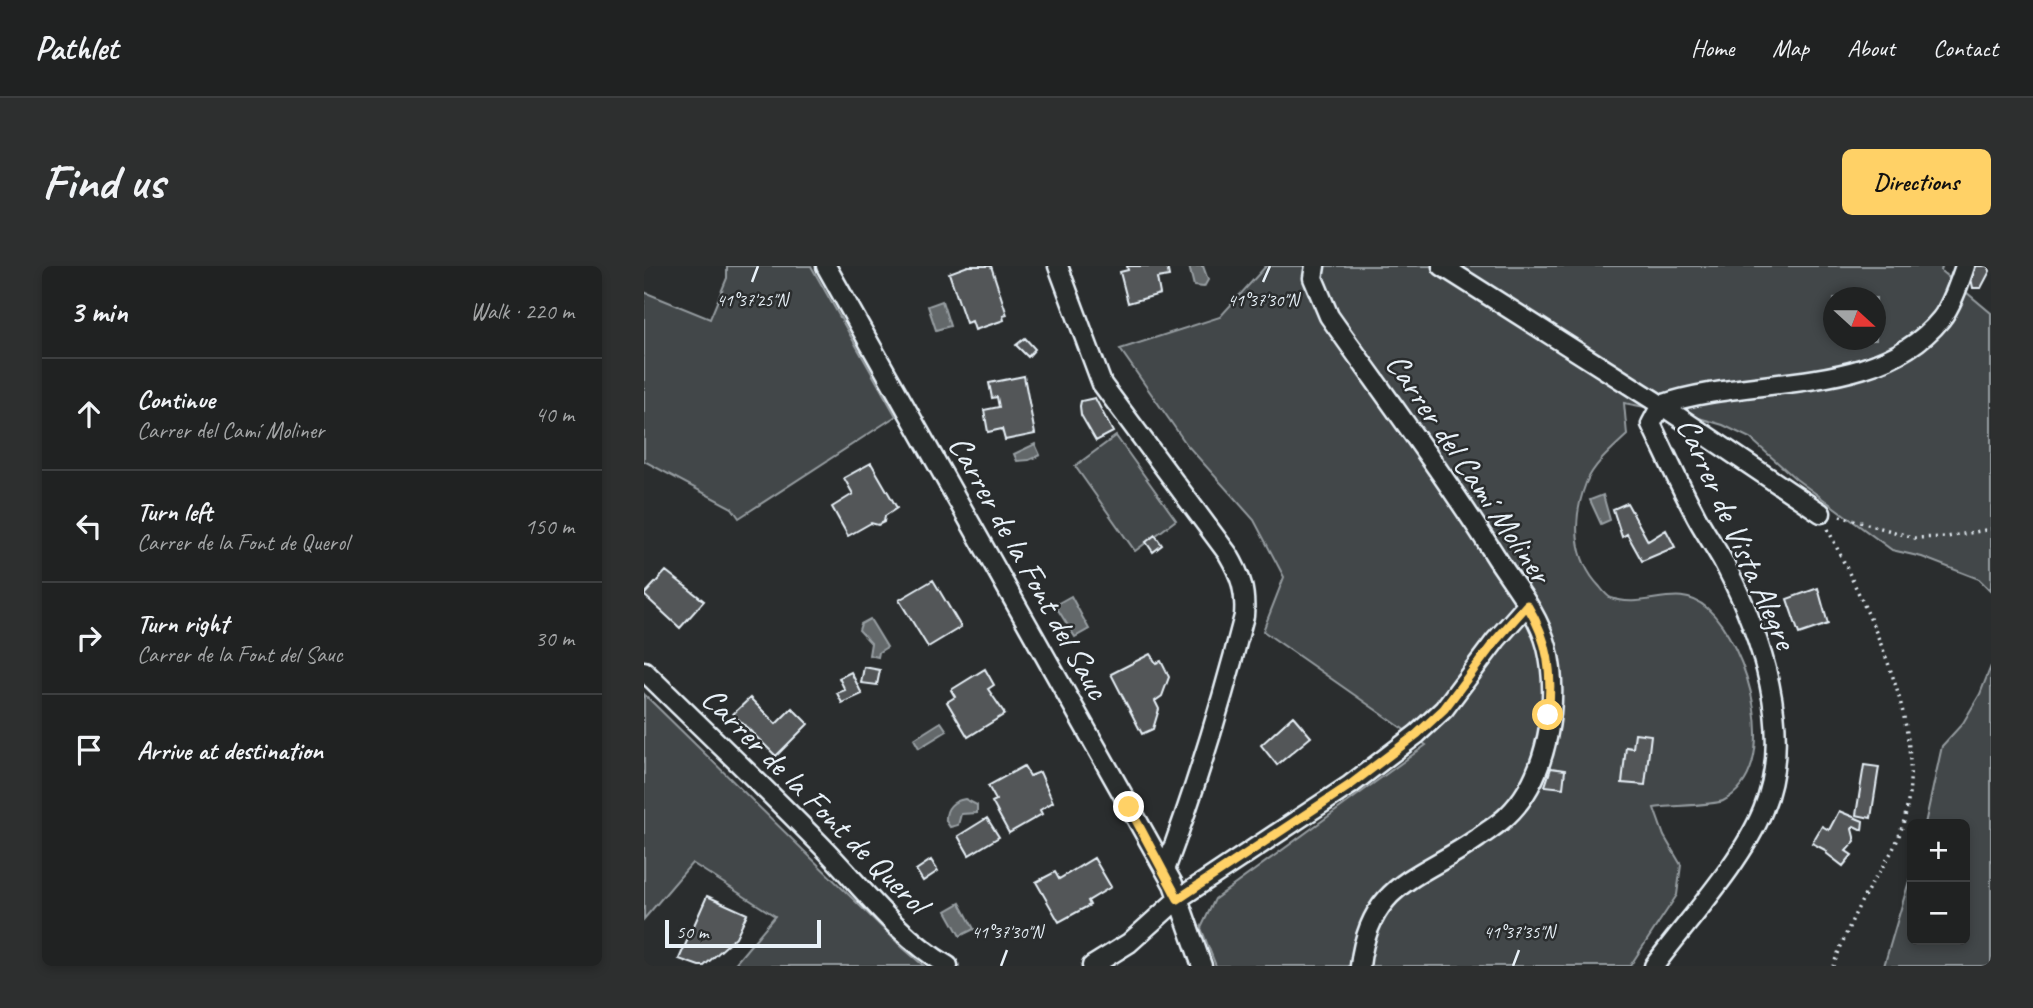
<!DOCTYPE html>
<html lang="en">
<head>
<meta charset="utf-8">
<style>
	:root { --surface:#202222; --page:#2d2f2f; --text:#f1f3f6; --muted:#a2a4a5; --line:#3d3f40; --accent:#ffd166 }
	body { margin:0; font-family:Caveat,sans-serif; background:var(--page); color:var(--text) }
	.controls { position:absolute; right:21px; bottom:21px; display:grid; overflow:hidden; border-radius:10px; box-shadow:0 4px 10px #0003 }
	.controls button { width:63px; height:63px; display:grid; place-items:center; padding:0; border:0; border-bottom:2px solid var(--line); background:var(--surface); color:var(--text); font:35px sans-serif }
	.compass { position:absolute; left:1179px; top:21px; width:63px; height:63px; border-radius:50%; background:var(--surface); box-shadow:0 4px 10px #0003; rotate:111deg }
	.scale { position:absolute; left:21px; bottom:18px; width:156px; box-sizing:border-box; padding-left:7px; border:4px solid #e8f1f8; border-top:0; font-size:19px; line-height:24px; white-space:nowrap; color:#e8f1f8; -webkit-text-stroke:5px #2a2d2e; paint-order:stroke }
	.stop { position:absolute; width:21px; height:21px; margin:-16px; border:5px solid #ffd166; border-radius:50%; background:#fff }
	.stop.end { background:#ffd166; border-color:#fff; box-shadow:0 2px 7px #0008 }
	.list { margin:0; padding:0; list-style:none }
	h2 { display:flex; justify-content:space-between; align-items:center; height:91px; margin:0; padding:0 28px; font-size:30px }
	h2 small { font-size:23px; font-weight:400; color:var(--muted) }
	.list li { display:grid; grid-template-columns:46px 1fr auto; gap:21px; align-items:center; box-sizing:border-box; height:112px; padding:0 28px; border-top:2px solid var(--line) }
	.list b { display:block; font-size:26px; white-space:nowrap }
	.list p { margin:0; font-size:23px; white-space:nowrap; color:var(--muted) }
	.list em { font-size:23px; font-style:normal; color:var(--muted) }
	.icon { flex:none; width:38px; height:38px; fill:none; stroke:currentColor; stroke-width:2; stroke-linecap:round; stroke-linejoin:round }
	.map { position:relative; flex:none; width:1347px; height:700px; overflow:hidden; border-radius:10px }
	header { display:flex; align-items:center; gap:42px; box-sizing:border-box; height:98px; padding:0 35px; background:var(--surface); border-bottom:2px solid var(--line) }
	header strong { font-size:33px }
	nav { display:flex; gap:38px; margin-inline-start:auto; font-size:24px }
	.intro { display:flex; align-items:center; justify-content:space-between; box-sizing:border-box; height:168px; padding:0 42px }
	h1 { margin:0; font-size:49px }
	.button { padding:18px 32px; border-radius:10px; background:var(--accent); color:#111; font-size:24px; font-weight:700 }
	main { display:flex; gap:42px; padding:0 42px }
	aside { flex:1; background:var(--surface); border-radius:10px; box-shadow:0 4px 10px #0003 }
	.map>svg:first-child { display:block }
</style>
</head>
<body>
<header>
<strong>Pathlet</strong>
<nav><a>Home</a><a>Map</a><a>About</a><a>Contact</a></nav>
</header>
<div class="intro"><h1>Find us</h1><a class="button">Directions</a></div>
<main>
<aside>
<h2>3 min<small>Walk · 220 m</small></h2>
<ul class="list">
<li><svg class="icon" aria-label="ahead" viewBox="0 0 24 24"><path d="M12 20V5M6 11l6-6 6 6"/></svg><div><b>Continue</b><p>Carrer del Camí Moliner</p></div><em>40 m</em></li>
<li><svg class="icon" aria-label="left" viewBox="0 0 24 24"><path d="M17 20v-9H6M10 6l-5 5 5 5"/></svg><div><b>Turn left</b><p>Carrer de la Font de Querol</p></div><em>150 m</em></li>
<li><svg class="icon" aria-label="right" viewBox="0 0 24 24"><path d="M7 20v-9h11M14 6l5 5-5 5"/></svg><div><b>Turn right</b><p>Carrer de la Font del Sauc</p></div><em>30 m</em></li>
<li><svg class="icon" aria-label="arrive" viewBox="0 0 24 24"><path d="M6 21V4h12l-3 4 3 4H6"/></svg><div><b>Arrive at destination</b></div></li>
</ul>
</aside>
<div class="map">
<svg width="1347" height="700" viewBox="0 0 1347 700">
	<rect width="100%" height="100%" fill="#2a2d2e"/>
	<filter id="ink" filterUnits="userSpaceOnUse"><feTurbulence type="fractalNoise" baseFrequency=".0143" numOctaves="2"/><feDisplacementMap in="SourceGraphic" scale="14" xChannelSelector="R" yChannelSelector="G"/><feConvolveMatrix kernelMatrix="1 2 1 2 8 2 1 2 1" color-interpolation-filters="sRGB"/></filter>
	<g filter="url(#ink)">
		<path fill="#424648" stroke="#959ca0" stroke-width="2" fill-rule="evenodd" d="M83,0H167L252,150L95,252L88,242L0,195V26L66,53L83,12Z
			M622,0H1298L1297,5L1347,47V325L1335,313L1278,291L1248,284L1152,213L1106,172L1079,159L1048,150L980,137L983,169C968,183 950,198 942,217C928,253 929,293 956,321C959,325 963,330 967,332C1001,344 1034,316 1063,342C1104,379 1141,503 1079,535C1071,539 1024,540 1010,542L1020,570L1037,599L1033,629L986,700H572L557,662L571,633L782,479L619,365L640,311L610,254L543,179L476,83L576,51ZM1190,32H1232V74H1190Z
			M472,170L532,254L491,285L431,200Z
			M1347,400V700H1240L1268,605V674H1321V558H1281L1298,480L1319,457L1336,428Z
			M0,428L259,682L280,700H89L131,650L48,597L0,653Z"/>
		<path fill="#63686b" stroke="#989fa3" stroke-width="2" d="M545,0H559L564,14L560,21L550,20Z
			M298,35L306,60L292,64L284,40Z
			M391,178L396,189L385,194L373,195L370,188Z
			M959,229L966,254L957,258L946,234Z
			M427,330L445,363L431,371L411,339Z
			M226,353L243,381L235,386L234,391L225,389L227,377L215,364L217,358Z
			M297,456L303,465L275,482L270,473Z
			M321,533L333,539V547L317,548L314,559L306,561L302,555C301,542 309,535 321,533Z
			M316,637L330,663L316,670L302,645Z"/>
		<path fill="#535759" stroke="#e8f1f8" stroke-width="2" d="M324,0H347L363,49L359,50L360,54L331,64L328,55L322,57L305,7Z
			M483,0H523L525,10L513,12L516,28L484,37L476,6L484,4Z
			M1332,0H1344L1346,5L1337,22H1329L1327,12Z
			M381,72L391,83L384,91L372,79Z
			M380,110L391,168L361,174L358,163L344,166L340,144L355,141L353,131L348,132L345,117Z
			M451,132L469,166L452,175L437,149L436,140L437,135Z
			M227,197L253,242L241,250L240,256L234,259L227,257L204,270L188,241L209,228L200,212Z
			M983,237L1004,275L1022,264L1031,281L998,295L983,268L978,271L969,243Z
			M511,269L518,279L509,286L502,276Z
			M22,305L60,335L36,362L0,329Z
			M289,314L317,361L284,381L255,334Z
			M1174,322L1184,358L1155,368L1143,333Z
			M506,388L512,397L517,395L525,411L518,430L511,435L515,443L509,463L498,468L467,408Z
			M220,401L236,404L233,419L217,417Z
			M341,403L350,419L344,423L361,448L324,471L303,436L311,431L307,424Z
			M207,406L218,428L198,437L193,427L201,424L195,412Z
			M106,432L132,458L148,442L164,458L132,490L89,448Z
			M649,450L667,471L633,499L617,479Z
			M991,467L1007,469L1001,519L978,517L982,481L989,482Z
			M1220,499L1235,501L1227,552L1212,549Z
			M380,500L386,510L396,506L409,536L396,544L398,548L365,567L348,536L352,534L344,520Z
			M907,502L921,504L919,522L901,520Z
			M1195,545L1219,555L1218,564L1210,560L1208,563L1211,575L1202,585L1208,589L1199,600L1182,587L1183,585L1168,577L1178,560L1185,564Z
			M343,552L355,571L325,589L314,570Z
			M450,592L467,621L444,635L446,639L415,656L392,616L411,606L415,613Z
			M287,594L294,605L279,615L272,604Z
			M63,630L103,648L92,671L60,700H55L35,693Z"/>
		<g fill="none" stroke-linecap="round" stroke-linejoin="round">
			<defs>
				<path id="minor" d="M182,0L529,618L558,700
					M414,0L458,118L584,288C597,310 602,325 600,350C578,436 552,521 521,604
					M671,0L669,12L685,50C742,131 801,210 854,294C871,320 895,349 903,381C916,434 904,511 863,550C855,558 843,565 834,572C774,614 726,616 716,700
					M798,0L1017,139L1177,247
					M0,405C59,463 119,520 176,578C218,621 253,670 304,700
					M448,700L485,677L534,633L706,519L773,468L800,443L852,374L883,339
					M1010,700C1044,654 1098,596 1119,544C1151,467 1117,368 1081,299C1071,280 1058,263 1049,244C1034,216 1021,187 1007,158L1017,139C1104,108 1233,132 1297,53C1308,39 1315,17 1321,0"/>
			</defs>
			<use href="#minor" stroke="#e8f1f8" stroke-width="23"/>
			<path stroke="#e8f1f8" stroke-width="3.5" stroke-dasharray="2 5" stroke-linecap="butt" d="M1196,250L1271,272L1303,271L1347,263
				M1184,263C1225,351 1292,468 1256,567C1249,588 1233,608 1222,627C1209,650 1199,675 1189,700"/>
			<use href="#minor" stroke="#2a2d2e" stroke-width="18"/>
		</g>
	</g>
	<g fill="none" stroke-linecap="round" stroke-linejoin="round" filter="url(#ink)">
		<path stroke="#ffd166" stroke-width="9" d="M485,541L534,633L706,519L773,468L800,443L852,374L883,339C905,375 909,408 904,449"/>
	</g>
	<path fill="none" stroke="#e8f1f8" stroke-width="2.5" d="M108,16L114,0M619,16L626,0M357,700L363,684M869,700L875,684"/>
	<g text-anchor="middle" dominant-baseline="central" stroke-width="5" stroke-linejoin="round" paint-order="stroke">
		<g font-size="33" fill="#e8f1f8" stroke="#2a2d2e">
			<text transform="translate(825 202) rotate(56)">Carrer del Camí Moliner</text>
			<text transform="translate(1093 267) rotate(66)">Carrer de Vista Alegre</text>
			<text transform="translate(385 301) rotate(61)">Carrer de la Font del Sauc</text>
			<text transform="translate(171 534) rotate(45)">Carrer de la Font de Querol</text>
		</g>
	</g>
	<g font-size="18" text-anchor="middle" fill="#e8f1f8" stroke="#2a2d2e" stroke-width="5" stroke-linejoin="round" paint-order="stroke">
		<text x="108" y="40">41°37'25"N</text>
		<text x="619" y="40">41°37'30"N</text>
		<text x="363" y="672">41°37'30"N</text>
		<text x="875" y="672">41°37'35"N</text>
	</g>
</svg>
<div class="controls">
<button>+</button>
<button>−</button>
</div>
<svg class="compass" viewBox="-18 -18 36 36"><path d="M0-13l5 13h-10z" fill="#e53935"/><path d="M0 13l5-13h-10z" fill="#a2a4a5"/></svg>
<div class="scale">50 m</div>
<div class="stop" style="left:904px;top:449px"></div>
<div class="stop end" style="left:485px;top:541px"></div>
</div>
</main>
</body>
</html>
